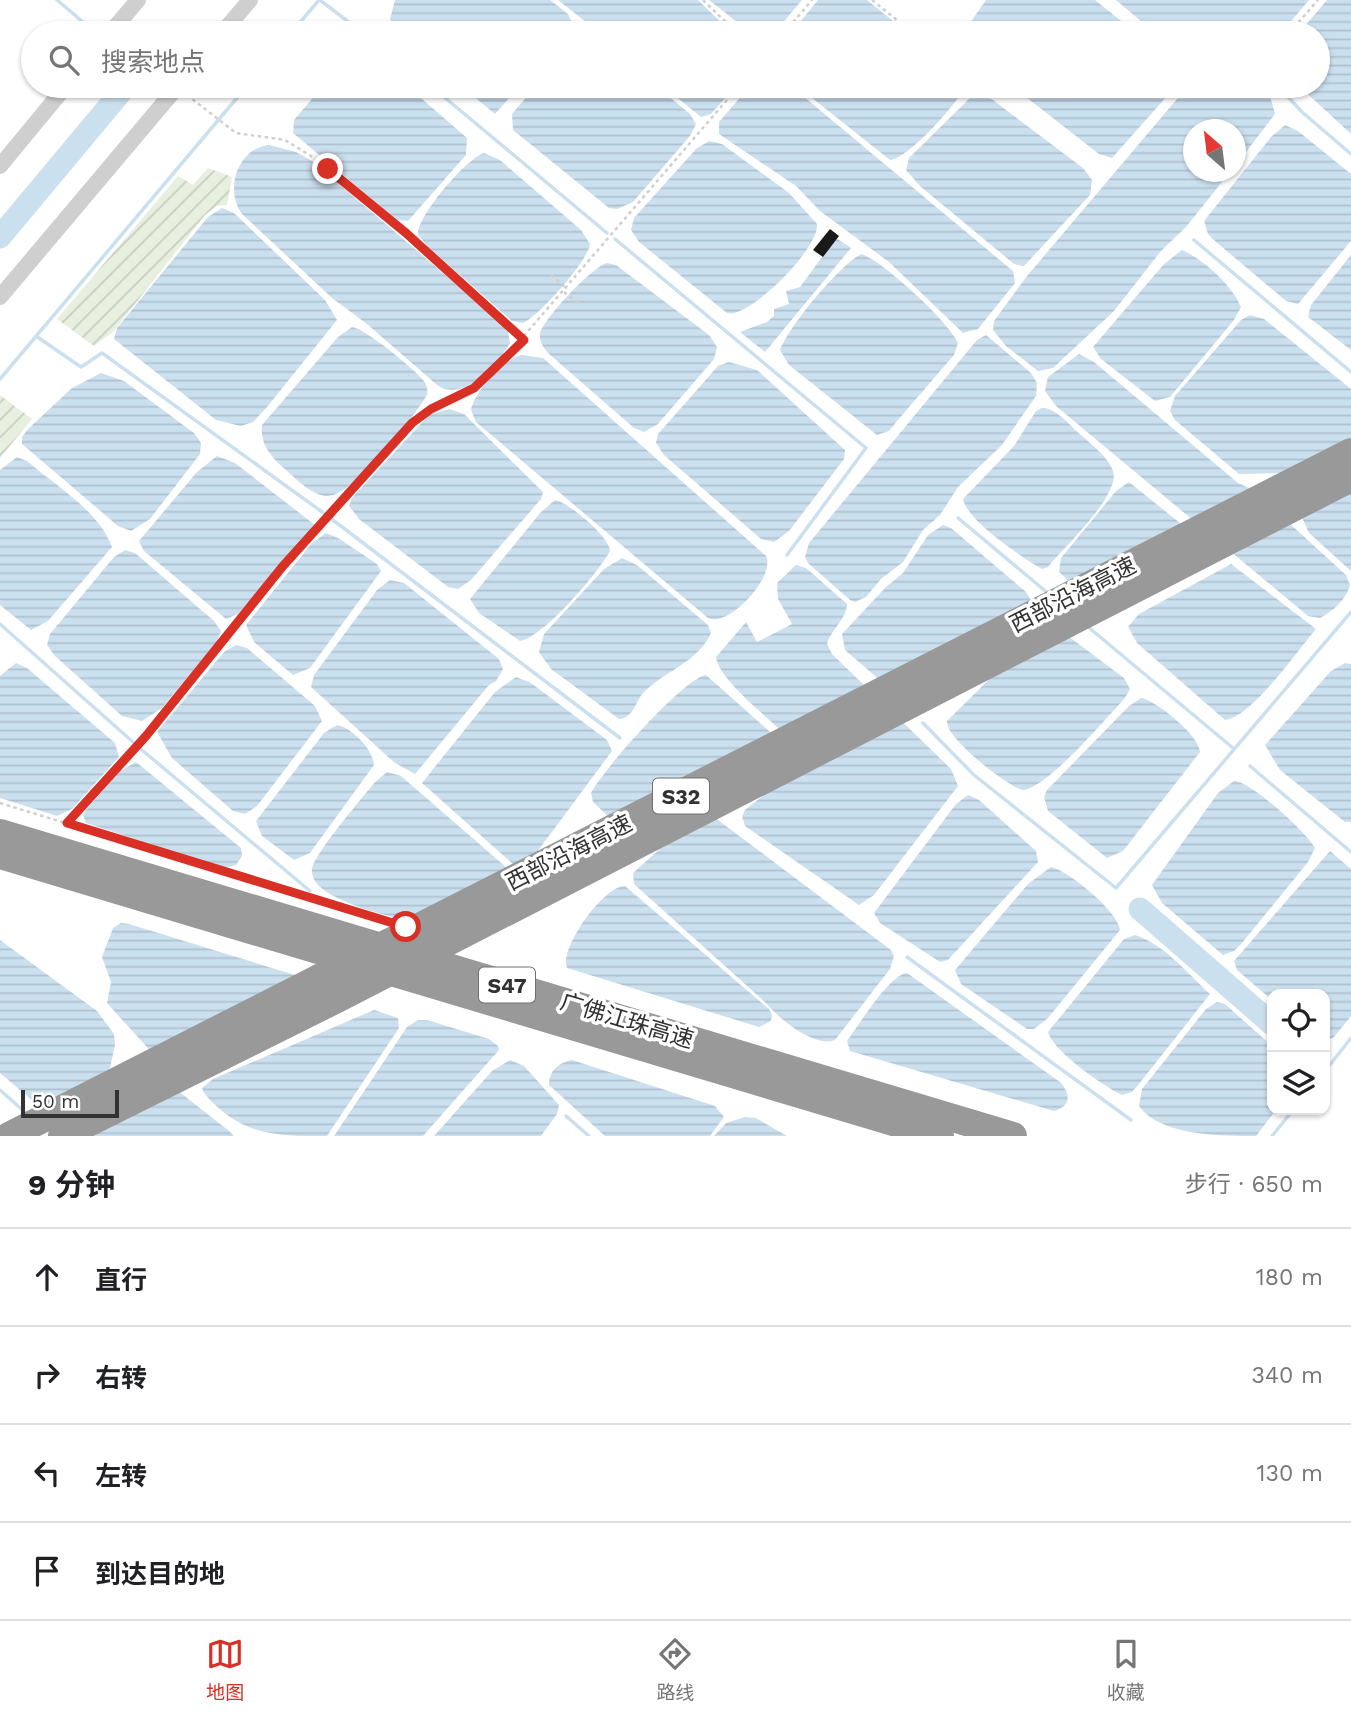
<!DOCTYPE html>
<html lang="zh">
<head>
<meta charset="utf-8">
<style>
	:root { --surface:#fff; --page:#f6f6f6; --text:#202124; --muted:#757577; --line:#e0e0e0; --accent:#d93025 }
	body { margin:0; font-family:"Work Sans","Noto Sans SC",sans-serif; background:var(--page); color:var(--text) }
	.controls { position:absolute; right:21px; bottom:21px; display:grid; overflow:hidden; border-radius:14px; box-shadow:0 2px 5px #0004 }
	.controls button { width:63px; height:63px; display:grid; place-items:center; padding:0; border:0; border-bottom:2px solid var(--line); background:var(--surface); color:var(--text); font:35px sans-serif }
	.compass { position:absolute; left:1183px; top:119px; width:63px; height:63px; border-radius:50%; background:var(--surface); box-shadow:0 2px 5px #0004; rotate:332deg }
	.scale { position:absolute; left:21px; bottom:18px; width:98px; box-sizing:border-box; padding-left:7px; border:4px solid #323232; border-top:0; font-size:19px; line-height:24px; white-space:nowrap; color:#323232; -webkit-text-stroke:5px #fff; paint-order:stroke }
	.stop { position:absolute; width:21px; height:21px; margin:-16px; border:5px solid #d93025; border-radius:50%; background:#fff }
	.stop.end { background:#d93025; border-color:#fff; box-shadow:0 2px 7px #0008 }
	.list { margin:0; padding:0; list-style:none }
	h2 { display:flex; justify-content:space-between; align-items:center; height:91px; margin:0; padding:0 28px; font-size:30px }
	h2 small { font-size:23px; font-weight:400; color:var(--muted) }
	.list li { display:grid; grid-template-columns:46px 1fr auto; gap:21px; align-items:center; box-sizing:border-box; height:98px; padding:0 28px; border-top:2px solid var(--line) }
	.list b { display:block; font-size:26px; white-space:nowrap }
	.list em { font-size:23px; font-style:normal; color:var(--muted) }
	.icon { flex:none; width:38px; height:38px; fill:none; stroke:currentColor; stroke-width:2; stroke-linecap:round; stroke-linejoin:round }
	.map { position:relative; flex:none; width:1351px; height:1136px; overflow:hidden }
	.search { position:absolute; background:var(--surface); box-shadow:0 2px 5px #0004; left:21px; right:21px; top:21px; height:77px; display:flex; align-items:center; gap:18px; box-sizing:border-box; padding:0 24px; border-radius:38px; color:var(--muted); font-size:26px }
	.sheet { height:483px; background:var(--surface) }
	nav { display:flex; justify-content:space-around; align-items:center; box-sizing:border-box; height:98px; border-top:2px solid var(--line); background:var(--surface); font-size:19px; color:var(--muted) }
	nav a { display:grid; justify-items:center; gap:4px }
	nav .on { color:var(--accent) }
	.map>svg:first-child { display:block }
</style>
</head>
<body>
<div class="map">
<svg width="1351" height="1136" viewBox="0 0 1351 1136">
	<defs>
		<pattern id="garden-furrows" width="10" height="10" patternUnits="userSpaceOnUse" patternTransform="scale(1.75)"><rect width="10" height="10" fill="#e7efdf"/><path d="M-1 1l2-2M0 10L10 0M9 11l2-2" fill="none" stroke="#c7cdc0"/></pattern>
		<pattern id="water-rules" width="6" height="5" patternUnits="userSpaceOnUse" patternTransform="scale(1.75)"><rect width="6" height="5" fill="#cbe0ef"/><path d="M0 2.5h6" fill="none" stroke="#afc1cd"/></pattern>
	</defs>
	<rect width="100%" height="100%" fill="#fff"/>
	<path fill="url(#garden-furrows)" d="M208,168L232,177L227,205L217,206L205,215L113,332L94,346L57,319L178,176L193,185Z
		M0,395L32,419L0,458Z"/>
	<path fill="url(#water-rules)" d="M395,0H550L568,14L572,23L566,33H398L390,19Z
		M558,0H698L732,33H600Z
		M709,0H802L774,33H751Z
		M818,0H867L908,33H791Z
		M986,0H1095L1136,33H963Z
		M1116,0H1309L1281,33H1155Z
		M1327,0H1351V134L1299,86H1318V33H1299Z
		M323,86H407L467,138L466,155L408,221L397,220L293,133L294,120Z
		M461,86H520L495,114Z
		M536,86H656L690,114L696,124L690,136L633,202L617,209L609,208L513,130L512,114Z
		M663,86H736L711,114L701,117Z
		M750,86H791L1013,271L1015,283L978,329L963,333L889,262L820,211L796,186L719,134V122Z
		M797,86H964L965,87C956,105 909,158 890,160Z
		M1012,86H1176L1112,158L1099,154Z
		M1188,86H1259L1270,96L1275,114L1236,165V130H1194V172H1230L1186,227L1161,251L1114,311L1053,368L1038,371L1006,346L993,330L994,321L1027,276Z
		M976,92L993,100L1083,168L1092,180L1090,195L1024,266L1014,264L920,186L906,170L909,158Z
		M1285,125L1298,131L1351,174V241L1298,304L1286,301L1215,241L1208,234L1204,221L1271,137Z
		M709,141L722,144L789,193L817,224C820,248 749,319 727,313L639,242L631,230L634,218L696,149Z
		M269,145L296,152L312,161L500,322L508,331L510,343C497,366 464,403 437,385L367,324L332,298L242,214C224,189 238,148 269,145Z
		M484,153L500,160L581,230L590,244C588,261 539,316 523,323L512,321L427,246L418,234C417,216 467,158 484,153Z
		M222,208L234,213L325,300L337,320L267,407L253,422L241,426L216,420L114,339L117,328L208,217Z
		M836,238L851,248L765,352L740,332L767,322L774,316V309L789,304L786,291L800,287Z
		M1182,250C1204,260 1231,284 1241,307L1234,320L1170,397L1155,401L1101,359L1093,347L1164,264Z
		M861,254C881,259 950,323 958,343L954,355L897,421L889,431L877,435L789,365L780,350C790,325 838,267 861,254Z
		M1351,255V350L1308,317L1311,305Z
		M607,263L616,265L709,335L717,347L714,359L658,424L644,432L634,428L548,353C544,348 539,342 540,334C543,319 592,267 607,263Z
		M1250,315L1264,319L1351,389V571L1309,533L1282,473L1239,474L1175,420L1170,411L1175,396L1241,320Z
		M352,327C366,329 413,368 423,380C427,385 428,389 427,395C414,417 352,499 326,496C312,495 296,479 286,470C271,457 260,445 262,425L338,337Z
		M986,335L1031,373L1037,383L1036,396L1002,445L958,487L940,515L923,530L903,562L881,579L866,597L855,602L850,600L808,563L805,557L809,543L977,340Z
		M1079,354L1094,362L1238,483L1253,490L1346,575L1350,585C1346,600 1333,611 1320,618L1308,616L1056,406L1045,391L1048,377Z
		M522,355L543,358L766,556C776,576 729,628 708,618L476,422L471,410C474,393 504,358 522,355Z
		M729,362L757,370L845,450L844,459L789,531L774,542L761,539L664,455L656,443L658,434L718,366Z
		M101,373L124,381L194,433L201,443L200,454L150,519L131,531L118,526L22,444V437L27,430L72,388Z
		M1042,408C1057,408 1070,426 1081,435C1092,445 1108,457 1113,471C1121,495 1063,548 1048,567L1042,569C1022,557 967,521 963,499L1014,446L1036,411Z
		M449,409L464,414L543,492L541,499L471,580L458,589L448,587L359,519L349,506L352,498L429,415Z
		M217,456L235,463L315,525L238,614L226,619L144,551L139,541L197,472Z
		M17,457L27,461C56,486 99,511 112,547L48,621L31,630L0,605V470Z
		M1129,482L1206,544L1074,586L1059,572L1061,558L1116,491Z
		M555,500C568,502 610,537 610,551C598,573 544,637 520,641L479,613L470,599L541,512Z
		M943,525L951,528L1026,592L1031,600L912,708L845,650L842,634L886,587L903,573L928,535Z
		M326,533L338,538L377,564L381,571L310,668L293,675L254,642L246,625L312,543Z
		M125,550L135,553L214,621L221,631L217,641L162,708L142,721L122,716L55,656L47,645L50,634L114,557Z
		M622,558L637,565L708,625L711,633C698,662 665,671 644,692C635,701 634,718 619,719L551,669L539,652L544,634L604,569Z
		M1231,564L1316,629C1298,650 1251,718 1225,720L1137,643L1128,627L1139,614Z
		M796,565L806,568L847,604C847,618 831,630 827,644L832,654L865,686L789,738C772,721 718,679 716,657L746,622L757,642L792,624L778,599L777,583Z
		M390,580L404,583L499,659L503,669L496,681L489,685L415,774L395,763L311,687L314,675L377,590Z
		M1048,621L1124,678L1130,689L1125,698C1107,717 1046,790 1022,790C1006,785 945,738 947,721Z
		M236,645L247,648L315,706L322,721L257,806L245,814L233,811L172,758L157,732L224,652Z
		M16,663L27,668L115,743L119,757L72,809L57,816L0,798V676Z
		M1345,663L1351,664V822H1345L1280,770L1265,745L1331,671Z
		M706,675L787,747L633,840L593,802L591,793C602,771 684,678 706,675Z
		M516,677L531,683L607,740L612,751L534,856L514,865L422,783L495,692Z
		M1141,698C1156,700 1200,736 1200,752L1123,851L1107,858L1048,811L1044,797L1047,790L1129,706Z
		M882,702L951,769L958,786L874,895L859,905L745,826L742,816L745,810Z
		M337,725C352,728 373,749 374,765L310,853L294,860L262,836L256,821L324,733Z
		M136,762L241,848L242,856L236,865L224,868L86,823L83,815L86,810L120,771Z
		M387,772L401,776L507,868L447,929C421,923 307,904 312,869C314,854 363,797 375,782Z
		M1234,781C1251,781 1307,833 1315,848L1308,862L1242,943L1234,951L1223,955L1162,903L1152,885L1218,793Z
		M968,795L979,800L1036,851L1038,862L948,960L940,962L880,923L874,913L956,804Z
		M714,817L891,950L894,956L890,969L835,1040C815,1048 779,1019 767,1004L634,884L633,873L691,821Z
		M1330,851L1351,869V1016L1334,1037L1325,1042V994H1272V1000L1237,970L1234,961Z
		M1051,867C1069,871 1119,912 1120,930L1048,1018L1034,1029H1027L961,984L955,970L1028,884Z
		M625,886L769,1009L772,1015L771,1021L759,1027L567,968C559,949 603,886 625,886Z
		M121,923L129,924L308,979L155,1056L107,1003L111,982L102,957L113,928Z
		M1135,935C1164,944 1188,974 1210,994L1139,1084L1132,1092L1122,1095C1103,1086 1053,1051 1048,1032L1124,939Z
		M0,940L97,1011L114,1034L115,1045L110,1068L66,1129L0,1073Z
		M907,973L1060,1082C1071,1094 1071,1106 1054,1111L850,1051L847,1041C859,1025 889,975 907,973Z
		M1217,1002L1225,1004L1272,1046V1110H1276L1256,1136C1222,1136 1160,1136 1139,1106L1142,1089L1206,1009Z
		M374,1010L398,1018L399,1028L327,1136C274,1136 241,1136 204,1093L202,1088L213,1079Z
		M418,1020H427L489,1039L498,1046L499,1050L423,1136H334L407,1027Z
		M510,1060L524,1066L559,1105L557,1114L541,1136H434L492,1071Z
		M572,1060L715,1106L724,1117L710,1136H605L549,1085C549,1070 559,1063 572,1060Z
		M154,1072L229,1131L234,1136H93Z
		M745,1117L756,1118L787,1136H714L726,1123Z"/>
	<g fill="none" stroke-linecap="round" stroke-linejoin="round">
		<path stroke="#cbe0ef" stroke-width="3.5" d="M57,0L96,33
			M320,0L363,33
			M291,33L319,0
			M431,86L607,233
			M1278,86L1302,112L1351,154
			M615,239L866,448L787,555
			M1194,240L1351,372
			M36,336L81,367L102,353L325,514L620,738
			M0,379L247,86
			M958,518L1049,594
			M0,624L142,750L310,891
			M1087,626L1233,748
			M923,723L974,775L1116,888L1351,612
			M1250,766L1351,852
			M907,957L1131,1120
			M1325,1071L1351,1038
			M0,1090L27,1114
			M566,1116L589,1136
			M1272,1136L1293,1110"/>
		<path stroke="#cbe0ef" stroke-width="23" d="M0,237L126,86
			M1140,909L1272,1024"/>
	</g>
	<path fill="#191919" d="M830,229L839,236L823,257L813,250Z"/>
	<g fill="none" stroke-linecap="round" stroke-linejoin="round">
		<path stroke="#cfcfcf" stroke-width="2.5" stroke-dasharray="3.5 3.5" stroke-linecap="butt" d="M703,0L737,33
			M872,0L913,33
			M784,33L812,0
			M1289,33L1318,0
			M187,95L236,133L285,140L311,156L406,233L524,340
			M551,275L567,289
			M564,292L580,305
			M0,803L385,921
			M67,823L146,736L283,566L412,423L431,409L474,388L492,373L739,86"/>
		<path stroke="#cfcfcf" stroke-width="16" d="M110,33L138,0
			M222,33L250,0
			M0,166L66,86
			M0,297L178,86"/>
		<path stroke="#999" stroke-width="28" d="M0,833L1013,1136
			M0,855L940,1136"/>
		<path stroke="#999" stroke-width="28" d="M9,1136L1351,452
			M62,1136L339,998L1351,478"/>
	</g>
	<g fill="none" stroke-linecap="round" stroke-linejoin="round">
		<path stroke="#d93025" stroke-width="9" d="M328,169L406,233L524,340L474,388L431,409L412,423L283,566L146,736L67,823L406,927"/>
	</g>
	<g text-anchor="middle" dominant-baseline="central" stroke-width="7" stroke-linejoin="round" paint-order="stroke">
		<g fill="#fff" stroke="#707070" stroke-width="2">
			<rect x="653" y="778.5" width="56" height="35" rx="5"/>
			<rect x="479" y="967.5" width="56" height="35" rx="5"/>
		</g>
		<g font-size="21" font-weight="bold" fill="#323232">
			<text x="681" y="796">S32</text>
			<text x="507" y="985">S47</text>
		</g>
		<g font-size="23" fill="#323232" stroke="#fff">
			<text transform="translate(1073 595) rotate(-27)">西部沿海高速</text>
			<text transform="translate(569 853) rotate(-27)">西部沿海高速</text>
			<text transform="translate(627 1021) rotate(17)">广佛江珠高速</text>
		</g>
	</g>
</svg>
<div class="controls">
<button><svg class="icon" aria-label="locate" viewBox="0 0 24 24"><circle cx="12" cy="12" r="6"/><path d="M12 2v4M12 18v4M2 12h4M18 12h4"/></svg></button>
<button><svg class="icon" aria-label="layers" viewBox="0 0 24 24"><path d="M12 4l9 5-9 5-9-5zM3 14l9 5 9-5"/></svg></button>
</div>
<svg class="compass" viewBox="-18 -18 36 36"><path d="M0-13l5 13h-10z" fill="#e53935"/><path d="M0 13l5-13h-10z" fill="#757577"/></svg>
<div class="scale">50 m</div>
<div class="stop" style="left:406px;top:927px"></div>
<div class="stop end" style="left:328px;top:169px"></div>
<div class="search"><svg class="icon" aria-label="search" viewBox="0 0 24 24"><circle cx="10" cy="10" r="6"/><path d="M15 15l6 6"/></svg>搜索地点</div>
</div>
<section class="sheet">
<h2>9 分钟<small>步行 · 650 m</small></h2>
<ul class="list">
<li><svg class="icon" aria-label="ahead" viewBox="0 0 24 24"><path d="M12 20V5M6 11l6-6 6 6"/></svg><div><b>直行</b></div><em>180 m</em></li>
<li><svg class="icon" aria-label="right" viewBox="0 0 24 24"><path d="M7 20v-9h11M14 6l5 5-5 5"/></svg><div><b>右转</b></div><em>340 m</em></li>
<li><svg class="icon" aria-label="left" viewBox="0 0 24 24"><path d="M17 20v-9H6M10 6l-5 5 5 5"/></svg><div><b>左转</b></div><em>130 m</em></li>
<li><svg class="icon" aria-label="arrive" viewBox="0 0 24 24"><path d="M6 21V4h12l-3 4 3 4H6"/></svg><div><b>到达目的地</b></div></li>
</ul>
</section>
<nav>
<a class="on"><svg class="icon" aria-label="map" viewBox="0 0 24 24"><path d="M3 6l6-2 6 2 6-2v14l-6 2-6-2-6 2zM9 4v14M15 6v14"/></svg>地图</a>
<a><svg class="icon" aria-label="directions" viewBox="0 0 24 24"><path d="M12 3l9 9-9 9-9-9zM9 14v-3h6M13 9l2 2-2 2"/></svg>路线</a>
<a><svg class="icon" aria-label="saved" viewBox="0 0 24 24"><path d="M7 4h10v16l-5-4-5 4z"/></svg>收藏</a>
</nav>
</body>
</html>
